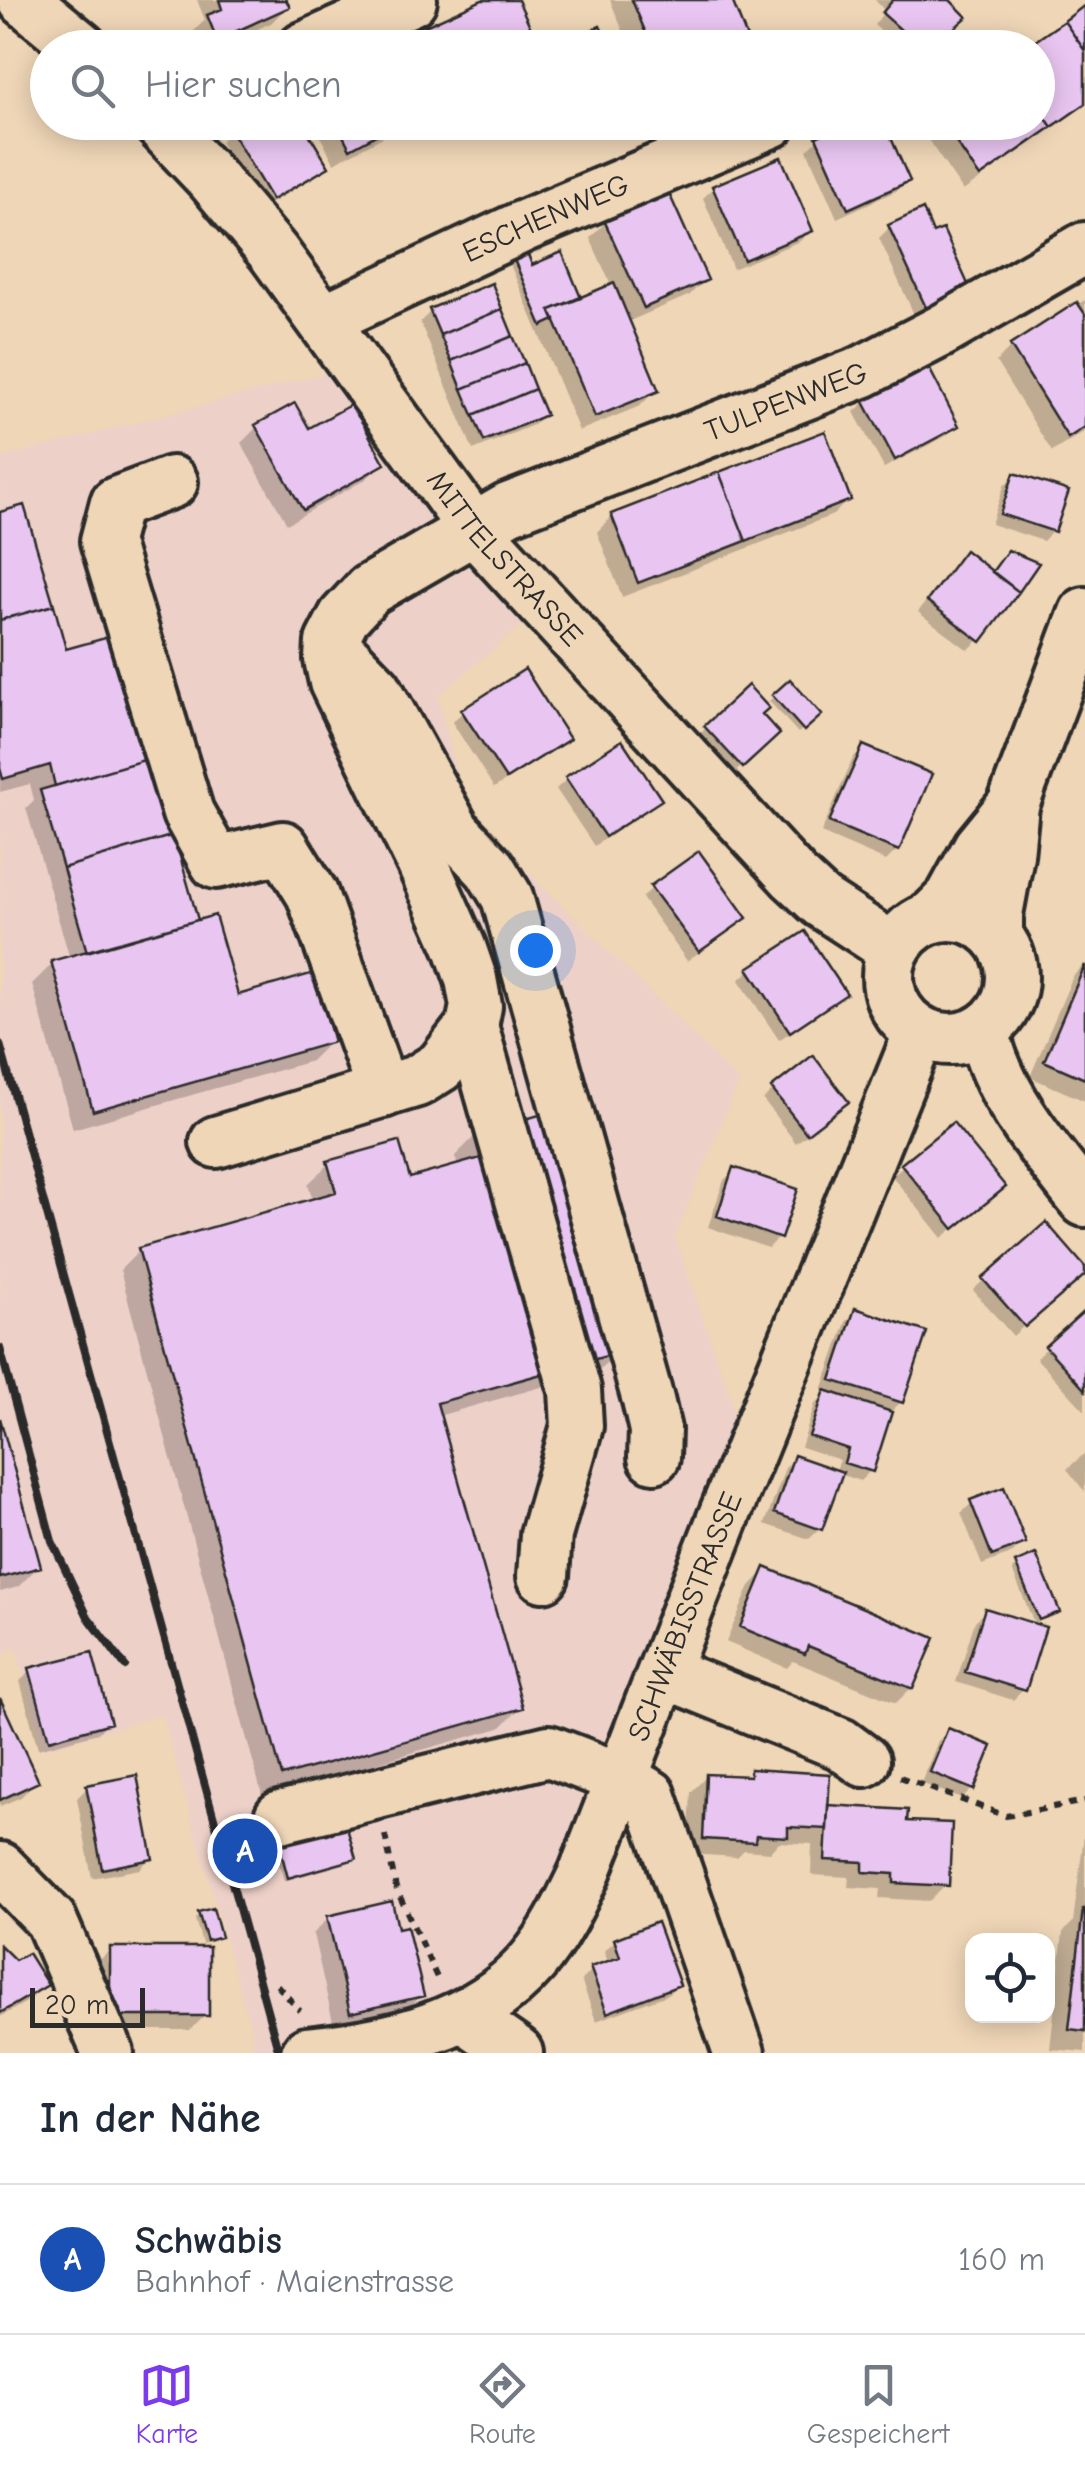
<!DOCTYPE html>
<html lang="de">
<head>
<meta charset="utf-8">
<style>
	:root { --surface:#fff; --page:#f2f2f3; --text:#1f2937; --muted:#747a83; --line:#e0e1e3; --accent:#7c3aed }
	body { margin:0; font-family:"Comic Neue",sans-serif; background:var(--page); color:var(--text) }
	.controls { position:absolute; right:30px; bottom:30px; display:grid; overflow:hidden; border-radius:20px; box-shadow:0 5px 25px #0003 }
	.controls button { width:90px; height:90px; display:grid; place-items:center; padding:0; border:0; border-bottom:2px solid var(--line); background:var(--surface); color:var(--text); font:50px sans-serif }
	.scale { position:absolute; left:30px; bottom:25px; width:115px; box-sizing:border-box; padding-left:10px; border:5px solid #2b2b2b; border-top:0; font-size:28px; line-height:35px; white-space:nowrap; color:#2b2b2b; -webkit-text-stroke:8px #efd6b7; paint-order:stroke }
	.you { position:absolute; left:535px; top:950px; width:35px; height:35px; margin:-25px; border:8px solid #fff; border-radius:50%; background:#1a73e8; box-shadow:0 0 0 15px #1a73e833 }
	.badge { display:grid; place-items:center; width:65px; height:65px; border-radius:50%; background:var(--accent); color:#fff; font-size:32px; font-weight:700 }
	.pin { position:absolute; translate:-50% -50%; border:5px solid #fff; box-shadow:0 2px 10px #0006 }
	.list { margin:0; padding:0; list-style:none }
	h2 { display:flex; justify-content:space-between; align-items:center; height:130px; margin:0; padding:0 40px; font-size:42px }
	h2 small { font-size:32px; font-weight:400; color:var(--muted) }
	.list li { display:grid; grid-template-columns:65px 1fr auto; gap:30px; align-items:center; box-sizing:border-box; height:150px; padding:0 40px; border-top:2px solid var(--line) }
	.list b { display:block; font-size:38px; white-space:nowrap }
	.list p { margin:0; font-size:32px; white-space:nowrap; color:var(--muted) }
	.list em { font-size:32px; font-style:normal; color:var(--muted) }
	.icon { flex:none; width:55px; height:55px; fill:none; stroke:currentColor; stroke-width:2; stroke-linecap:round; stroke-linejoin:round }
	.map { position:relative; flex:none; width:1085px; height:2053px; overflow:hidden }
	.search { position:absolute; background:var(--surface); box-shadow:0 5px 25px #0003; left:30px; right:30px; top:30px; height:110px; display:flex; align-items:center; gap:25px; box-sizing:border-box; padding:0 35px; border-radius:55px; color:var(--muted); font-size:38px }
	.sheet { height:280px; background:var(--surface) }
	nav { display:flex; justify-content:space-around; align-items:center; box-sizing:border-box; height:140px; border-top:2px solid var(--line); background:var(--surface); font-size:28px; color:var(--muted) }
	nav a { display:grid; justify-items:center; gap:5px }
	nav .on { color:var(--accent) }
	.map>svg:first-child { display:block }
</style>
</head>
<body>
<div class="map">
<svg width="1085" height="2053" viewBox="0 0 1085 2053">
	<rect width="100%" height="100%" fill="#efd6b7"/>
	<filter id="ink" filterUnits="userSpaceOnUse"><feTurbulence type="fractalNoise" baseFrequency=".01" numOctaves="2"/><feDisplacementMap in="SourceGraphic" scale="20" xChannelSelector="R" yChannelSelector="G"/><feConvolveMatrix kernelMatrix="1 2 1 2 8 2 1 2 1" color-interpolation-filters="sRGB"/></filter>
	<g filter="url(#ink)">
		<path fill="#edd1c8" d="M338,370L543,607L438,696L465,809L739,1081L675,1237L749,1453L531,1964L308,2053H253V2037L162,1715L43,1749L16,1647L0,1654V458Z"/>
		<path fill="#0003" d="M197,0H284L287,7L271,23L215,48H198L192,33L205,20Z
			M488,0H515L537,48H420L416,39L427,28Z
			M610,0H729L748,48H630Z
			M875,0H947L930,48H899L874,25L885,11Z
			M1085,7V105L963,191L920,128L925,122H1038V48Z
			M244,122L325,167L315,177L261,209L220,141Z
			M313,122H403L396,130L334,163Z
			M817,140L907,181L896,191L837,218L807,150Z
			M714,188L810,231L800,241L733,269L703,198Z
			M606,222L705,279L690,295L627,322L656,390L640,406L579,431L509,262L513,257L579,301L612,287L590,238Z
			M890,227L932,236L969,293L917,321L879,238Z
			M1085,300V431L1052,452L996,362L1011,347Z
			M431,311L543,415L533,425L473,450L420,322Z
			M865,402L956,425L946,436L884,468L854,412Z
			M257,427L308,431L382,464L366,479L287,524L241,443Z
			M1014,475L1053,530L1043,541L991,524L1004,486Z
			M849,499L833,515L622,597L597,532L612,516Z
			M0,515L236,998L331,1041L311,1061L73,1129L32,984L52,964L70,959L26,808L34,800L30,784L0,792Z
			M954,564L992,574L979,640L968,650L918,612Z
			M790,683L818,715L798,733L769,701Z
			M463,712L567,739L556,749L494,788L452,722Z
			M759,715L776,734L731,776L696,738L706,728Z
			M863,748L897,850L886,861L821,833L853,758Z
			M567,779L659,800L594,846L556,789Z
			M652,888L733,928L687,961L642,898Z
			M1085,964V1101L1030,1077L1073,976Z
			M750,970L844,994L779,1040L739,980Z
			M773,1090L836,1112L796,1143L763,1100Z
			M475,1136L618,1351L598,1371L438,1416L520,1708L500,1728L262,1795L120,1270L140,1250L313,1201L308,1184L329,1164L408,1181L458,1167L455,1156Z
			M903,1166L992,1197L942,1238L892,1176Z
			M734,1170L779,1237L768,1248L708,1227L724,1180Z
			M1085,1270L1013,1336L973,1290L984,1280Z
			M856,1311L901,1402L889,1413L870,1471L860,1481L839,1474L820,1529L809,1539L765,1524L785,1468L795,1458L835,1472L840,1460L801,1447L815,1404L827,1392L822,1390L846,1322Z
			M1085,1313V1411L1036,1358Z
			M0,1427L38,1567L18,1587L0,1592Z
			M1085,1453V1492L1067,1469Z
			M972,1503L1023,1542L1013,1553L982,1565L961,1513Z
			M1017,1565L1057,1611L1052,1616L1034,1623L1012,1570Z
			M765,1570L911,1688L896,1703L793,1661L787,1668L726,1642L750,1586Z
			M986,1611L1023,1690L1013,1700L956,1682L975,1621Z
			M31,1671L108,1722L98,1733L38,1749L20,1681Z
			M0,1704L36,1781L21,1797L0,1806Z
			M949,1730L972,1789L962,1799L921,1783L938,1741Z
			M751,1772L826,1808L904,1823L946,1885L930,1901L879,1898L880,1889L848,1887L849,1877L811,1875L812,1844L779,1842L770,1852L744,1850L737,1857L688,1854L691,1792L707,1776L744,1779Z
			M88,1787L150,1858L140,1869L92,1878L77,1798Z
			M1085,1827V2052L1050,2049L1063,1932L1073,1922Z
			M253,1834L267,1857L255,1864L249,1839Z
			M279,1842L353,1858L348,1863L284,1881L274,1847Z
			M199,1914L218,1936L214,1941L202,1944L195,1919Z
			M328,1918L421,1996L405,2011L334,2027L313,1934Z
			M615,1941L677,1985L667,1995L596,2021L581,1980L592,1970L609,1963L604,1951Z
			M0,1948L45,1984L30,2000L0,2017Z
			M111,1949L206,2015L190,2030H95V1965Z"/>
		<path fill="#e9c6f1" stroke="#2b2b2b" stroke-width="2.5" d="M219,0H286L290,7L217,40L207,15L222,9Z
			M482,0H518L540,48H435L425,26Z
			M632,0H732L751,48H652Z
			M893,0H950L967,17L932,48H921L882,13Z
			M1085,5V51L1064,21Z
			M382,20L398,48H324Z
			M1064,21L1085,51V104L1052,127L1038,107V48H1025Z
			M600,26L610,48H553Z
			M1038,107L1052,127L980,177L942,122H1038Z
			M239,122H302L329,167L272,200L229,128Z
			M336,122H400L350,149Z
			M848,122H884L910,181L848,209L816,137Z
			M781,157L813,231L744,260L712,186Z
			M668,191L708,280L644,308L604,220Z
			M923,209L933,233L943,229L972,293L928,312L888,225Z
			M526,249L532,265L562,252L581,298L550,310L555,320L542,326L512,255Z
			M492,283L502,309L440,335L429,309Z
			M614,283L659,391L595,417L550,310Z
			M1077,302L1085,314V427L1068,438L1010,345Z
			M502,309L513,336L451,361L440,335Z
			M513,336L525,363L462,389L451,361Z
			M525,363L535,389L473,415L462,389Z
			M928,366L959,426L895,460L863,400Z
			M535,389L546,415L484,441L473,415Z
			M295,403L309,428L352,404L385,464L303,510L255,425Z
			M825,431L851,500L746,541L719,472Z
			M719,472L746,541L638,583L611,514Z
			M1014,473L1069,491L1055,532L1000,514Z
			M24,505L54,605L0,620V512Z
			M965,550L1019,592L981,642L927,601Z
			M1008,550L1039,563L1019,592L992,572Z
			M54,605L66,649L116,635L151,758L55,786L50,765L3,779L0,768V620Z
			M525,669L570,739L506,779L461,710Z
			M790,679L822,715L804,731L772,695Z
			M748,685L769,708L762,714L780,734L743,768L704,726Z
			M622,740L662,800L605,837L565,777Z
			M863,745L932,774L899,851L829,822Z
			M151,758L174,835L63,868L40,790Z
			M174,835L198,920L87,952L63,868Z
			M699,851L747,918L699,952L650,886Z
			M215,915L238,995L314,973L334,1042L93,1111L51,961Z
			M805,931L847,994L790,1032L748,968Z
			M1085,965V1079L1044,1061Z
			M813,1055L849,1102L807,1134L771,1088Z
			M553,1111L621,1352L437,1403L523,1708L282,1776L138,1248L336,1192L327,1161L399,1141L410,1178L481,1158L474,1134Z
			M953,1122L1006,1187L954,1229L901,1164Z
			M733,1167L798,1189L781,1239L717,1216Z
			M1046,1222L1085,1267V1275L1025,1327L982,1278Z
			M855,1308L927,1332L903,1403L831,1380Z
			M1085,1310V1390L1045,1346Z
			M825,1390L892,1412L873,1472L844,1463L848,1449L809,1436Z
			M0,1418L41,1567L0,1578Z
			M794,1455L843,1472L822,1530L774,1513Z
			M1004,1487L1026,1543L992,1556L970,1500Z
			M1036,1554L1060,1612L1039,1620L1015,1563Z
			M765,1567L935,1638L913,1689L808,1646L805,1654L740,1627Z
			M985,1608L1046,1627L1026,1691L965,1672Z
			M92,1652L111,1723L49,1740L29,1668Z
			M0,1698L39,1782L0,1800Z
			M948,1728L992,1746L974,1790L930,1772Z
			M750,1769L830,1774L827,1829L788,1827V1837L756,1835L755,1842L703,1839L706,1774L750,1776Z
			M137,1775L153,1859L102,1869L86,1785Z
			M828,1805L908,1810L907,1821L952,1823L949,1886L894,1883V1874L863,1872V1862L825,1860Z
			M345,1821L356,1859L288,1878L278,1840Z
			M263,1829L270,1857L260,1861L252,1832Z
			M392,1901L398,1928L407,1926L424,1996L350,2013L327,1916Z
			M213,1908L221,1937L207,1941L198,1912Z
			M1083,1909H1085V2031L1069,2029Z
			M657,1922L680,1985L607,2013L590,1967L620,1957L614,1939Z
			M0,1945L15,1960L28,1953L48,1985L0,2013Z
			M110,1947H209V2016H110Z"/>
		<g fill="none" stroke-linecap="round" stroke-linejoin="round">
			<defs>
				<g id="minor">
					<path d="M24,0L82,48"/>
					<path d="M304,48L411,0"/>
					<path id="s1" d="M158,122L211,178L273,252L474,529L794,877L821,902L893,949"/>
					<path id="s2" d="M323,320L524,226L771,122"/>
					<path d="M172,482L116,503L106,541L188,813L216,863L283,847L312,894L383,1092"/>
					<path d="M338,650L376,689L455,832L490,869L507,897L648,1400L655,1430L654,1457"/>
					<circle cx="950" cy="977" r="62"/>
					<path d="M933,916L951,898L979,847L1010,809"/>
					<path d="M997,936V914L1008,855L1013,805L1085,613"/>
					<path d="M472,1026L575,1390L577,1426L546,1535L543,1576"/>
					<path d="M983,1030C998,1096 1044,1149 1085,1201"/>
					<path id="s3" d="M216,1142L417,1081L441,1066L472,1026L476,1006L471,979L460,947L422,862L335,682L330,659L331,642L344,617L369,590L508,509L862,372L943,330L1085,248"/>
					<path d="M664,1672L841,1744L864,1761"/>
					<path d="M280,1817L549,1751L622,1779L650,1795L739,2053"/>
					<path d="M0,1868L51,1920L108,2053"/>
					<path d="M464,2016L517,2053"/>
					<path id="s4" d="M307,2053C388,2045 477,2027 533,1961C555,1935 569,1905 584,1874L724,1516L920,1032"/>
				</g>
			</defs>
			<use href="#minor" stroke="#2b2b2b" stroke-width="58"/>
			<path stroke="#2b2b2b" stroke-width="6" stroke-dasharray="8 8" stroke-linecap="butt" d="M900,1777L1006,1816L1085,1801
				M385,1835L396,1888L439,1982
				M277,1985L300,2011"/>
			<use href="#minor" stroke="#efd6b7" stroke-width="50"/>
			<path stroke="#2b2b2b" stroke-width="8" d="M0,1044L279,2053
				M0,1348L52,1541L88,1617L125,1666"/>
		</g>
	</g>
	<g text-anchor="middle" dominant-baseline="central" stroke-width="10" stroke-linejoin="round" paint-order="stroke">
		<g font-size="30" fill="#2b2b2b" stroke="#efd6b7">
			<text stroke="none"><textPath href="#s2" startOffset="245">ESCHENWEG</textPath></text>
			<text stroke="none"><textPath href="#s3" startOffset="1228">TULPENWEG</textPath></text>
			<text stroke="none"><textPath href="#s1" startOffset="558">MITTELSTRASSE</textPath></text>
			<text stroke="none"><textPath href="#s4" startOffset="628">SCHWÄBISSTRASSE</textPath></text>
		</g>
	</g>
</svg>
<div class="controls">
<button><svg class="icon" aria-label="locate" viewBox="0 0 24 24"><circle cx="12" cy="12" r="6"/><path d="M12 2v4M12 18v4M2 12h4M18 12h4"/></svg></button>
</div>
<div class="scale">20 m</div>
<div class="you"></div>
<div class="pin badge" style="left:245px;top:1851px;background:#1a4fb4">A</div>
<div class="search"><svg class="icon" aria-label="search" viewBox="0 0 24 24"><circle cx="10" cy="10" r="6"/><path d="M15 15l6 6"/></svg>Hier suchen</div>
</div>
<section class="sheet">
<h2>In der Nähe<small></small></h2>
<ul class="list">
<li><span class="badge" style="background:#1a4fb4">A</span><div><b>Schwäbis</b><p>Bahnhof · Maienstrasse</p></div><em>160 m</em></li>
</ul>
</section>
<nav>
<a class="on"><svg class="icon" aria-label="map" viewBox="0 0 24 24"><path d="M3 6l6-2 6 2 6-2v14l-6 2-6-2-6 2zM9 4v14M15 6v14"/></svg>Karte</a>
<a><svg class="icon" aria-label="directions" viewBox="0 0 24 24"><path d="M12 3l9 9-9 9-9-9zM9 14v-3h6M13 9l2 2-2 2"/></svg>Route</a>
<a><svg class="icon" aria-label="saved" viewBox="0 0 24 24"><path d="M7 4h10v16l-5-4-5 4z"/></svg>Gespeichert</a>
</nav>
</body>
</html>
